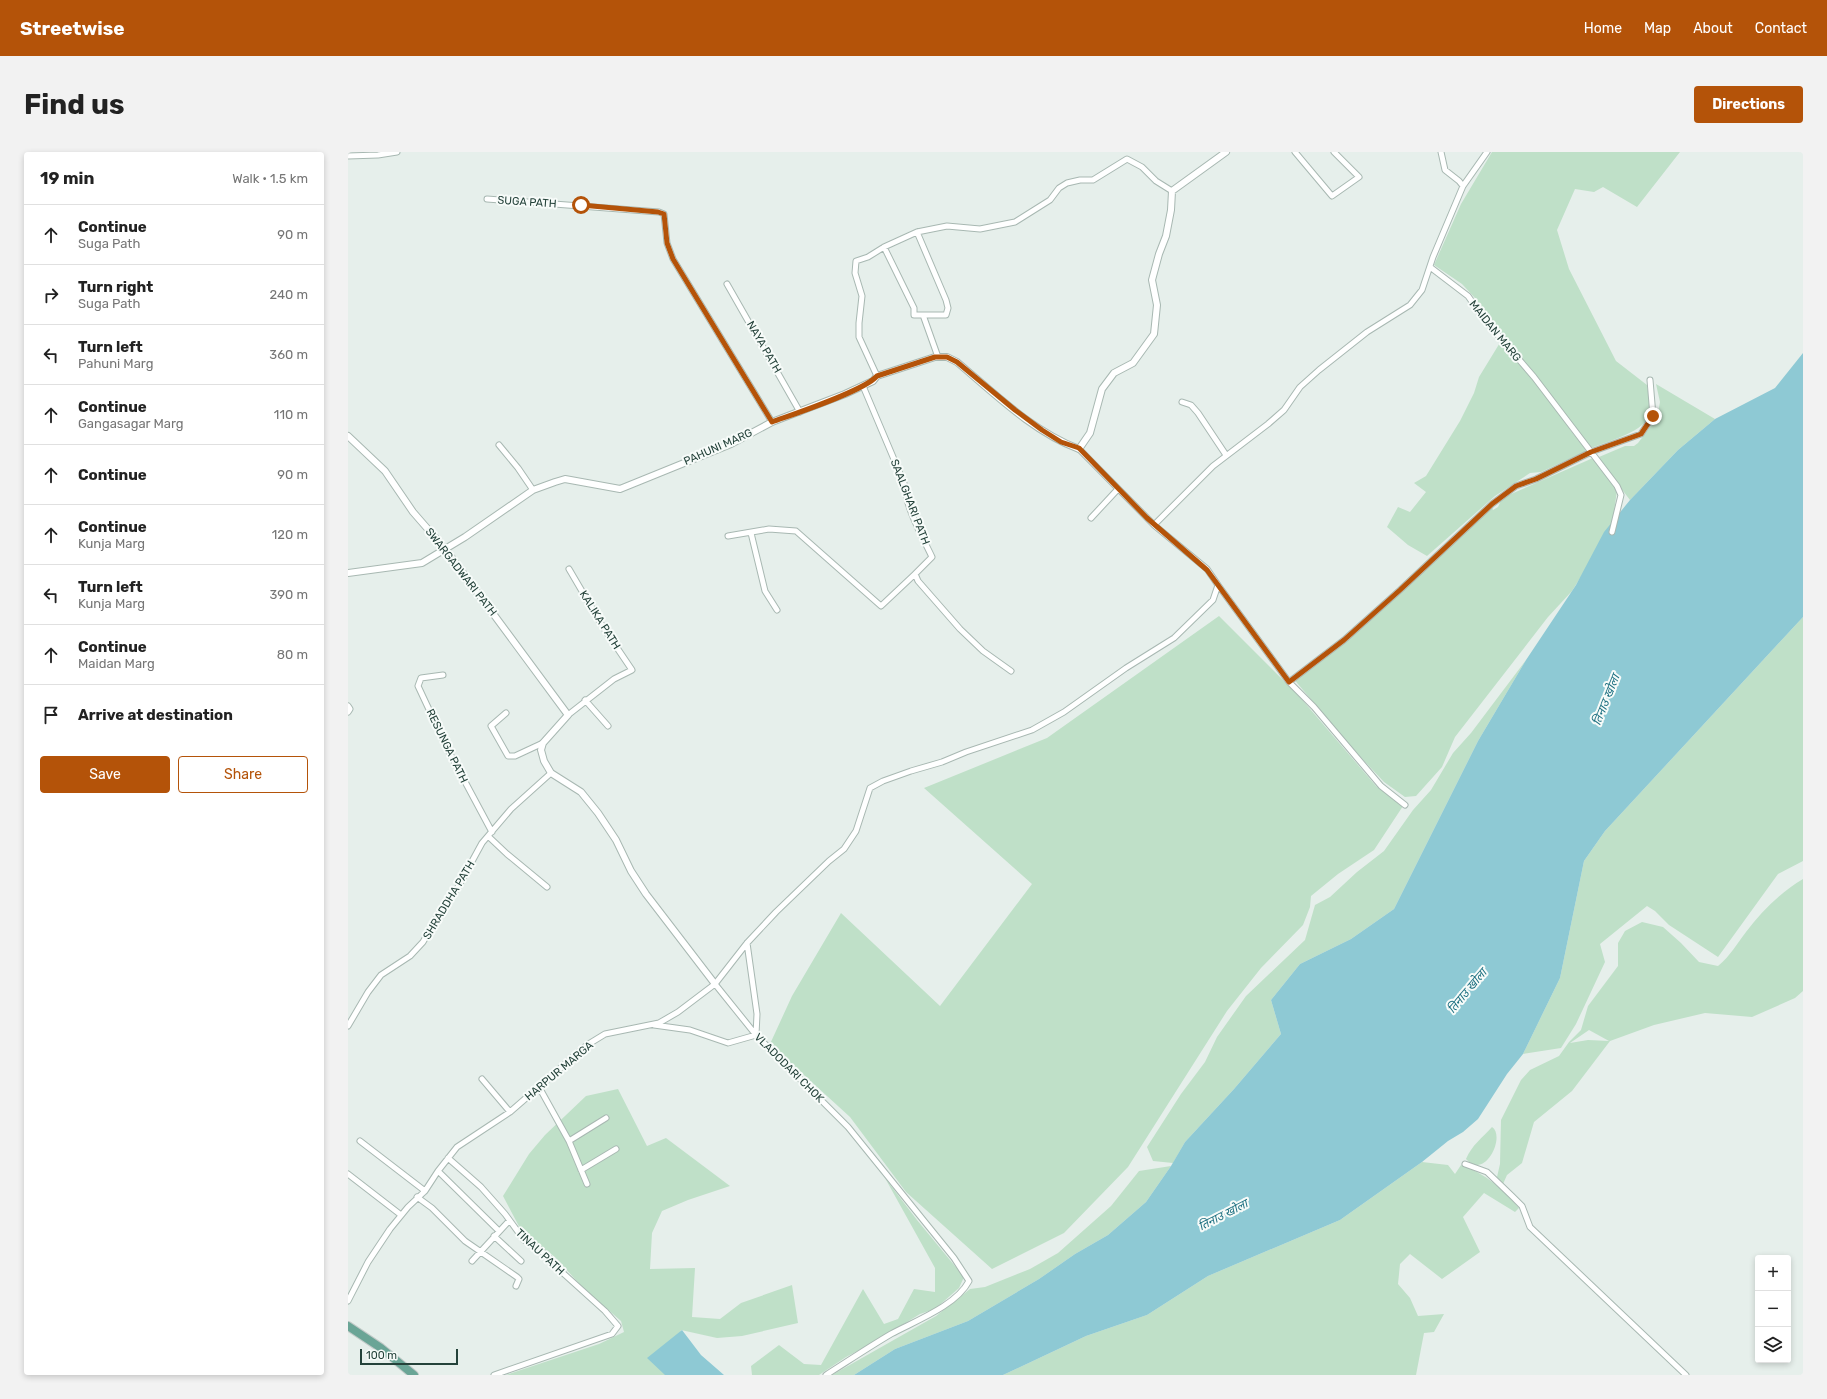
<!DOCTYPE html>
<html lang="en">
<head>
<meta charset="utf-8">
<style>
	:root { --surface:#fff; --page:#f2f2f2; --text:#222; --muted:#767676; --line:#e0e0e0; --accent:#b45309 }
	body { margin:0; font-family:Rubik,"Noto Sans Devanagari",sans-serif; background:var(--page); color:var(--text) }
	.controls { position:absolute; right:12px; bottom:12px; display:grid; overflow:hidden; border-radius:4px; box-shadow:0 2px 6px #0003 }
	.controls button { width:36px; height:36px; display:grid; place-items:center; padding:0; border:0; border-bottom:1px solid var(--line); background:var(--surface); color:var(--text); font:20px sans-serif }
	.scale { position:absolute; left:12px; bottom:10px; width:98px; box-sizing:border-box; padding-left:4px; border:2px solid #24423a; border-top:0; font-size:11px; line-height:14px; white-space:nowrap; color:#24423a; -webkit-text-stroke:3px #f7fbf9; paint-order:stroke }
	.stop { position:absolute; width:12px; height:12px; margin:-9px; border:3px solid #b45309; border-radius:50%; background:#fff }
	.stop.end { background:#b45309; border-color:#fff; box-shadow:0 1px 4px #0008 }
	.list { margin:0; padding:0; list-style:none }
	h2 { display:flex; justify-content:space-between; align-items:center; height:52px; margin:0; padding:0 16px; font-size:17px }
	h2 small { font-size:13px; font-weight:400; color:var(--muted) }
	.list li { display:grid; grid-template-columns:26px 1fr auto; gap:12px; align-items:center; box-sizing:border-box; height:60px; padding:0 16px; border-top:1px solid var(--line) }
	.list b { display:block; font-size:15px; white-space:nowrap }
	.list p { margin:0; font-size:13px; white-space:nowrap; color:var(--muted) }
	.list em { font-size:13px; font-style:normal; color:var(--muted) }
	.actions { display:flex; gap:8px; padding:12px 16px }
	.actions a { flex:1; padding:9px 0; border:1px solid var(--accent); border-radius:4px; text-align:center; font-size:14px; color:var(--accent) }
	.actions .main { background:var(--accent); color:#fff }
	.icon { flex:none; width:22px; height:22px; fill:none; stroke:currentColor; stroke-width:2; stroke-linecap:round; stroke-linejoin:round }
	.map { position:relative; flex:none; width:1455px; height:1223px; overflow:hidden; border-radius:4px }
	header { display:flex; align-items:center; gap:24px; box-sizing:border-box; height:56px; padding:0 20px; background:var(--accent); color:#fff }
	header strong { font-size:19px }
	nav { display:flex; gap:22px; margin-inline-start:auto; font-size:14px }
	.intro { display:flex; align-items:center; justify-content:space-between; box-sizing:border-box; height:96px; padding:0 24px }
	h1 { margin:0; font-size:28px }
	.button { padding:10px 18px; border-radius:4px; background:var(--accent); color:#fff; font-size:14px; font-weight:700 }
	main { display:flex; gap:24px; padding:0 24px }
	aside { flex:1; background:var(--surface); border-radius:4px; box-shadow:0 2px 6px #0003 }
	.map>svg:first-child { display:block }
</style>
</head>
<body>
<header>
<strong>Streetwise</strong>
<nav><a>Home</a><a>Map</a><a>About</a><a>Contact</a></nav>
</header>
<div class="intro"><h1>Find us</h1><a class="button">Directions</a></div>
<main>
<aside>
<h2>19 min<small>Walk · 1.5 km</small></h2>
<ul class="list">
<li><svg class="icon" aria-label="ahead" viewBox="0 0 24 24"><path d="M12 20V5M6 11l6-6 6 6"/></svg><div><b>Continue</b><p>Suga Path</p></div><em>90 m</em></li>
<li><svg class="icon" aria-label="right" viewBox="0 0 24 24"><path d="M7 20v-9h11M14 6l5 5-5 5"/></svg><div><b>Turn right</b><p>Suga Path</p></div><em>240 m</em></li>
<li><svg class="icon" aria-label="left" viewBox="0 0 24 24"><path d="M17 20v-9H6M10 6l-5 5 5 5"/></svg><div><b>Turn left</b><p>Pahuni Marg</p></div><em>360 m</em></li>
<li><svg class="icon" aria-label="ahead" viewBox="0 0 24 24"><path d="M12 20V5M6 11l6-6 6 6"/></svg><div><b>Continue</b><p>Gangasagar Marg</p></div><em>110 m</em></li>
<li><svg class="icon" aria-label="ahead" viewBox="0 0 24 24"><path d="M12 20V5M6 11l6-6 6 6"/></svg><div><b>Continue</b></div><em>90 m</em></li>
<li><svg class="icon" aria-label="ahead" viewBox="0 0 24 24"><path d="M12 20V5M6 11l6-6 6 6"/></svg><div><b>Continue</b><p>Kunja Marg</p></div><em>120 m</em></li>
<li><svg class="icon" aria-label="left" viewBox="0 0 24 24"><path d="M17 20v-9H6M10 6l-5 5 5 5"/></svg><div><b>Turn left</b><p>Kunja Marg</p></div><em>390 m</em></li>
<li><svg class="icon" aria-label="ahead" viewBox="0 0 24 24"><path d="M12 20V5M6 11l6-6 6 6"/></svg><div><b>Continue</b><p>Maidan Marg</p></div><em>80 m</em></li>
<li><svg class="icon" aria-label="arrive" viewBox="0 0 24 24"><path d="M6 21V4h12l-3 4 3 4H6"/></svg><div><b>Arrive at destination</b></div></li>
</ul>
<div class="actions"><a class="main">Save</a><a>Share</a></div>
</aside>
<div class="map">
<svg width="1455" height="1223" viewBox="0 0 1455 1223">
	<rect width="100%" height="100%" fill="#e6efeb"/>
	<path fill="#bfe0c8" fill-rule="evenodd" d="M1144,0H1332L1289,55L1255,35L1246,40L1227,37L1209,78L1221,117L1268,209L1299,233C1300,241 1304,253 1302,261C1299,279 1259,290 1243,296L1127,146L1114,132L1086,113L1113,52Z
		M1153,189C1178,218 1202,247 1223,279C1228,286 1234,291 1238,299L1193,320L1182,321L1147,344L1079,404L1060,393L1039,375L1050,355L1062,360L1078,340L1066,331L1078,324L1112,269L1126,241L1131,225Z
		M1308,232L1367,267L1330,298L1282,348L1256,314L1251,305L1277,294H1286L1290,291L1309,266L1312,250Z
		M1245,306L1269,338L1264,375L1224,439L1200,465L1107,585L1094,615L1068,644L1057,645L1036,630L1004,596L944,525L995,491L1144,355L1145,358L1150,355L1154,346Z
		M871,464L951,544L1028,634L1055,654L1026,698L990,722L963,744L962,755L955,773L913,816L879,859L780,1015L716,1081L644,1117L558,1040L502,965L422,892L444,844L493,761L592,854L684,732L576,636L699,586Z
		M1455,465V709L1430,722L1370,805L1321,773L1307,759L1299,754L1252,792L1257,810L1228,872L1213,896L1175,902L1212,826L1236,709L1257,679Z
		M1178,508L1130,589L1046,757L1003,787L952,812L923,848L933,882L886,937L837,990L825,1011L805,1009L799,995L833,942L857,910L869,885L898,844L957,788L967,753L982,745L1009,720L1036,699L1065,658L1083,638L1105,601L1123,581Z
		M1455,727V839L1447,846L1404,865L1357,861L1306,873L1262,889L1224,939L1186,970L1174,1011L1159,1023L1155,1032L1149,1025L1152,1012L1153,968L1173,928L1182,918L1211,904L1221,890L1233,878L1240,854L1270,814V791L1277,779L1294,770L1315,775L1333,791L1351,810L1370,814C1383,803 1388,793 1398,780C1413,760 1433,740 1455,727ZM1241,878L1261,889L1240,888L1222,891Z
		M270,937L299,994L318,986L382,1034L340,1048L314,1059L304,1081L302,1117L347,1116L344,1165L372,1167L393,1151L444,1133L450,1171L394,1184L369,1186L333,1178L318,1223H158L251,1192L276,1180L273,1169L235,1136L207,1105L174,1080L155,1044L181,1002L197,983L238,944Z
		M1144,975C1158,984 1137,1029 1118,1007C1124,993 1134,986 1144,975Z
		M1074,1010L1100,1013L1107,1022L1113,1013C1138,1022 1154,1036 1171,1056L1167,1060L1136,1041L1115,1065L1132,1100L1094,1127L1062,1102L1052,1112L1050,1132L1062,1146L1070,1164L1096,1162L1086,1180L1076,1181L1068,1223H655L738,1184L799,1163L860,1124L992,1068Z
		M823,1014L798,1050L760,1083L727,1102L691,1127L620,1169L547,1197L506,1223H484L588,1164L622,1137L637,1135L682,1117L710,1101L763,1054L791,1019Z
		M537,1026L569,1068L616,1125L611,1136L587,1157L572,1162L525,1191L498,1205L471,1223H404L403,1214L431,1193L456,1212L473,1213L515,1137L536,1172L550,1167L566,1137L587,1140V1116Z"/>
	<path fill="#8ec9d4" d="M1455,201V465L1257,679L1236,709L1212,826L1175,902L1159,922L1130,967L1115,980L1100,989L1074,1010L992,1068L860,1124L799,1163L738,1184L655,1223H506L547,1197L620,1169L691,1127L727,1102L760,1083L798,1050L823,1014L837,990L886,937L933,882L923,848L952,812L1003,787L1046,757L1130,589L1178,508L1228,433L1256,380L1282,348L1330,298L1367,267L1427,236Z
		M334,1178L353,1203L376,1223H317L299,1206Z"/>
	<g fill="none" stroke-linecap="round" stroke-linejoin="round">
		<defs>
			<path id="minor" d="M947,0L984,44L1011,25L986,0
				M1093,0L1097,18L1111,29L1115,34
				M0,4L30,3L49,0
				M139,47L311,60L316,62L319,91L325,107L424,270
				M536,95L566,156V163H598L600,156L598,148L569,80
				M1082,115L1120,144L1137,168L1186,225L1269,334L1273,343L1264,380
				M379,132L452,260
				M575,163L590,205
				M529,224L511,185V171L514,144L507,121L508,109L520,105L536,95L569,80L599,74L632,77L667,70L702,48L711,36L719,31L732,28H745L779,7L794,15L808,29L824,39
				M515,234L556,331C558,356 573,382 584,405L567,422L570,429L612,477L635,499L663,519
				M834,250L843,253L850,261L878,303
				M151,293L170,316L185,338
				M731,297L806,373
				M743,366L770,337
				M403,381L417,439L429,458
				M380,384L421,377L448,379L533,454L567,422
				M870,433L941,530L966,555L1033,634L1057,653
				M95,523L73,526L70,534L100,598L144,680
				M941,530L996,488L1052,438L1144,352L1168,334L1188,327L1243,300L1293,282L1305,264L1302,228
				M237,548L260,574
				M0,554L2,557L0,560
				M158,561L143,574L160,604H167L195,591
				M220,563L266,527L284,518L255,475L221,417
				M141,685L159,702L199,735
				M367,832L408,883L500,975L606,1106L621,1129C608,1154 567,1169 543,1182C521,1195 500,1209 478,1223
				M306,873L342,878L380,891L408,883L409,862L399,791
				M0,874L20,840L33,823L62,804L75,790L94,757L110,735L134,691L163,657L203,621
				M134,927L162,960
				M191,935L221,989L239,1032
				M12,989L77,1039
				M221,989L258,966
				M100,1006L133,1035L157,1062L176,1088L187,1093L209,1113L216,1122L257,1159L270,1174L264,1182L146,1223
				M1117,1012L1139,1020L1164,1044L1174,1054L1182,1075L1338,1223
				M233,1018L268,997
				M90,1019L151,1079
				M0,1022L53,1063
				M69,1045L84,1056L117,1089L169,1125L171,1127L168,1134
				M146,1084L173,1109
				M124,1109L161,1069
				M0,1149L20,1110L42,1077L60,1055L77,1039L90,1019L109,995L162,960L239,893L257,882L311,871L330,860L367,832L399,791L428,760L481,709L496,697L508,679L522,636L535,629L563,619L594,610L618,600L684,578L716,560L778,516L826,486L865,448L870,433L859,417L806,373L865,314L920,272L936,258L952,235L971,218L1019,180L1062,153L1074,138L1085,105L1115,34L1139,0"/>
			<path id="tertiary" d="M0,284L37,319L65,360L98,398L220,563L195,591L193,598L196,609L203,621L233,640L250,661L268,688L283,719L298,742L367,832
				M0,421L74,411L117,385L185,338L207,330L217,327L272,337L383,292L424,270L497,242L525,229L529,224L587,205H599L609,210C646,241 685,280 731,297L742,281L754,237L766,221L785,211L806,182L809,153L804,128L811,102L818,84L823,58L824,39L878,0"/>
			<path id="primary" d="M0,1174L33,1196L66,1223"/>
		</defs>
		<use href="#minor" stroke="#a8b8b2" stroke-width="7"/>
		<use href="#tertiary" stroke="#a8b8b2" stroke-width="8"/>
		<use href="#primary" stroke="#c2cac8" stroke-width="10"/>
		<use href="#minor" stroke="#fff" stroke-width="5"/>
		<use href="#tertiary" stroke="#fff" stroke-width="6"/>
		<use href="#primary" stroke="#6aa596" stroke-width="8"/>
	</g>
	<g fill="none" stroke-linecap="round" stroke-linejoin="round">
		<path stroke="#b45309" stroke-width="5" d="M233,53L310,60L316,62L319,91L325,107L424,270C446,262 516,239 529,224L587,205H599L609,210L667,258L694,278L713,290L731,296L799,366L859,418L941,530L996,488L1052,438L1144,352L1168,334L1188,327L1243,300L1293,282L1305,264"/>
	</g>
	<g text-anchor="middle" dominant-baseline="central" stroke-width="4" stroke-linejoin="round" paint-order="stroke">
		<g font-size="11" fill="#24423a" stroke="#f7fbf9">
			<text transform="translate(179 50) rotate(4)">SUGA PATH</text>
			<text transform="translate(1147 179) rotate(51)">MAIDAN MARG</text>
			<text transform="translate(416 195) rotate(60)">NAYA PATH</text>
			<text transform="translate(370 295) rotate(-24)">PAHUNI MARG</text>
			<text transform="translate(562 350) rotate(69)">SAALGHARI PATH</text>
			<text transform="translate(113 420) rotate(52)">SWARGADWARI PATH</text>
			<text transform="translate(252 468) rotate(58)">KALIKA PATH</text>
			<text transform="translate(99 594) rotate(64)">RESUNGA PATH</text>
			<text transform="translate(101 748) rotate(-59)">SHRADDHA PATH</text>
			<text transform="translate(441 916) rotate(45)">VLADODARI CHOK</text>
			<text transform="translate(211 919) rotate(-40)">HARPUR MARGA</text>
			<text transform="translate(192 1100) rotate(43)">TINAU PATH</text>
		</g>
		<g font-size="12" font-style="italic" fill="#1c6f80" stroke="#f7fbf9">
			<text transform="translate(1258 548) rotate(-68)">तिनाउ खोला</text>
			<text transform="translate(1119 839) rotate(-50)">तिनाउ खोला</text>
			<text transform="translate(875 1063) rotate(-27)">तिनाउ खोला</text>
		</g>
	</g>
</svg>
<div class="controls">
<button>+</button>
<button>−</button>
<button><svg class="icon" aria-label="layers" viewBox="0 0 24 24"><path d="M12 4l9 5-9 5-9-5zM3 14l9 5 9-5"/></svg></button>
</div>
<div class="scale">100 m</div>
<div class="stop" style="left:233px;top:53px"></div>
<div class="stop end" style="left:1305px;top:264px"></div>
</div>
</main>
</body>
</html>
